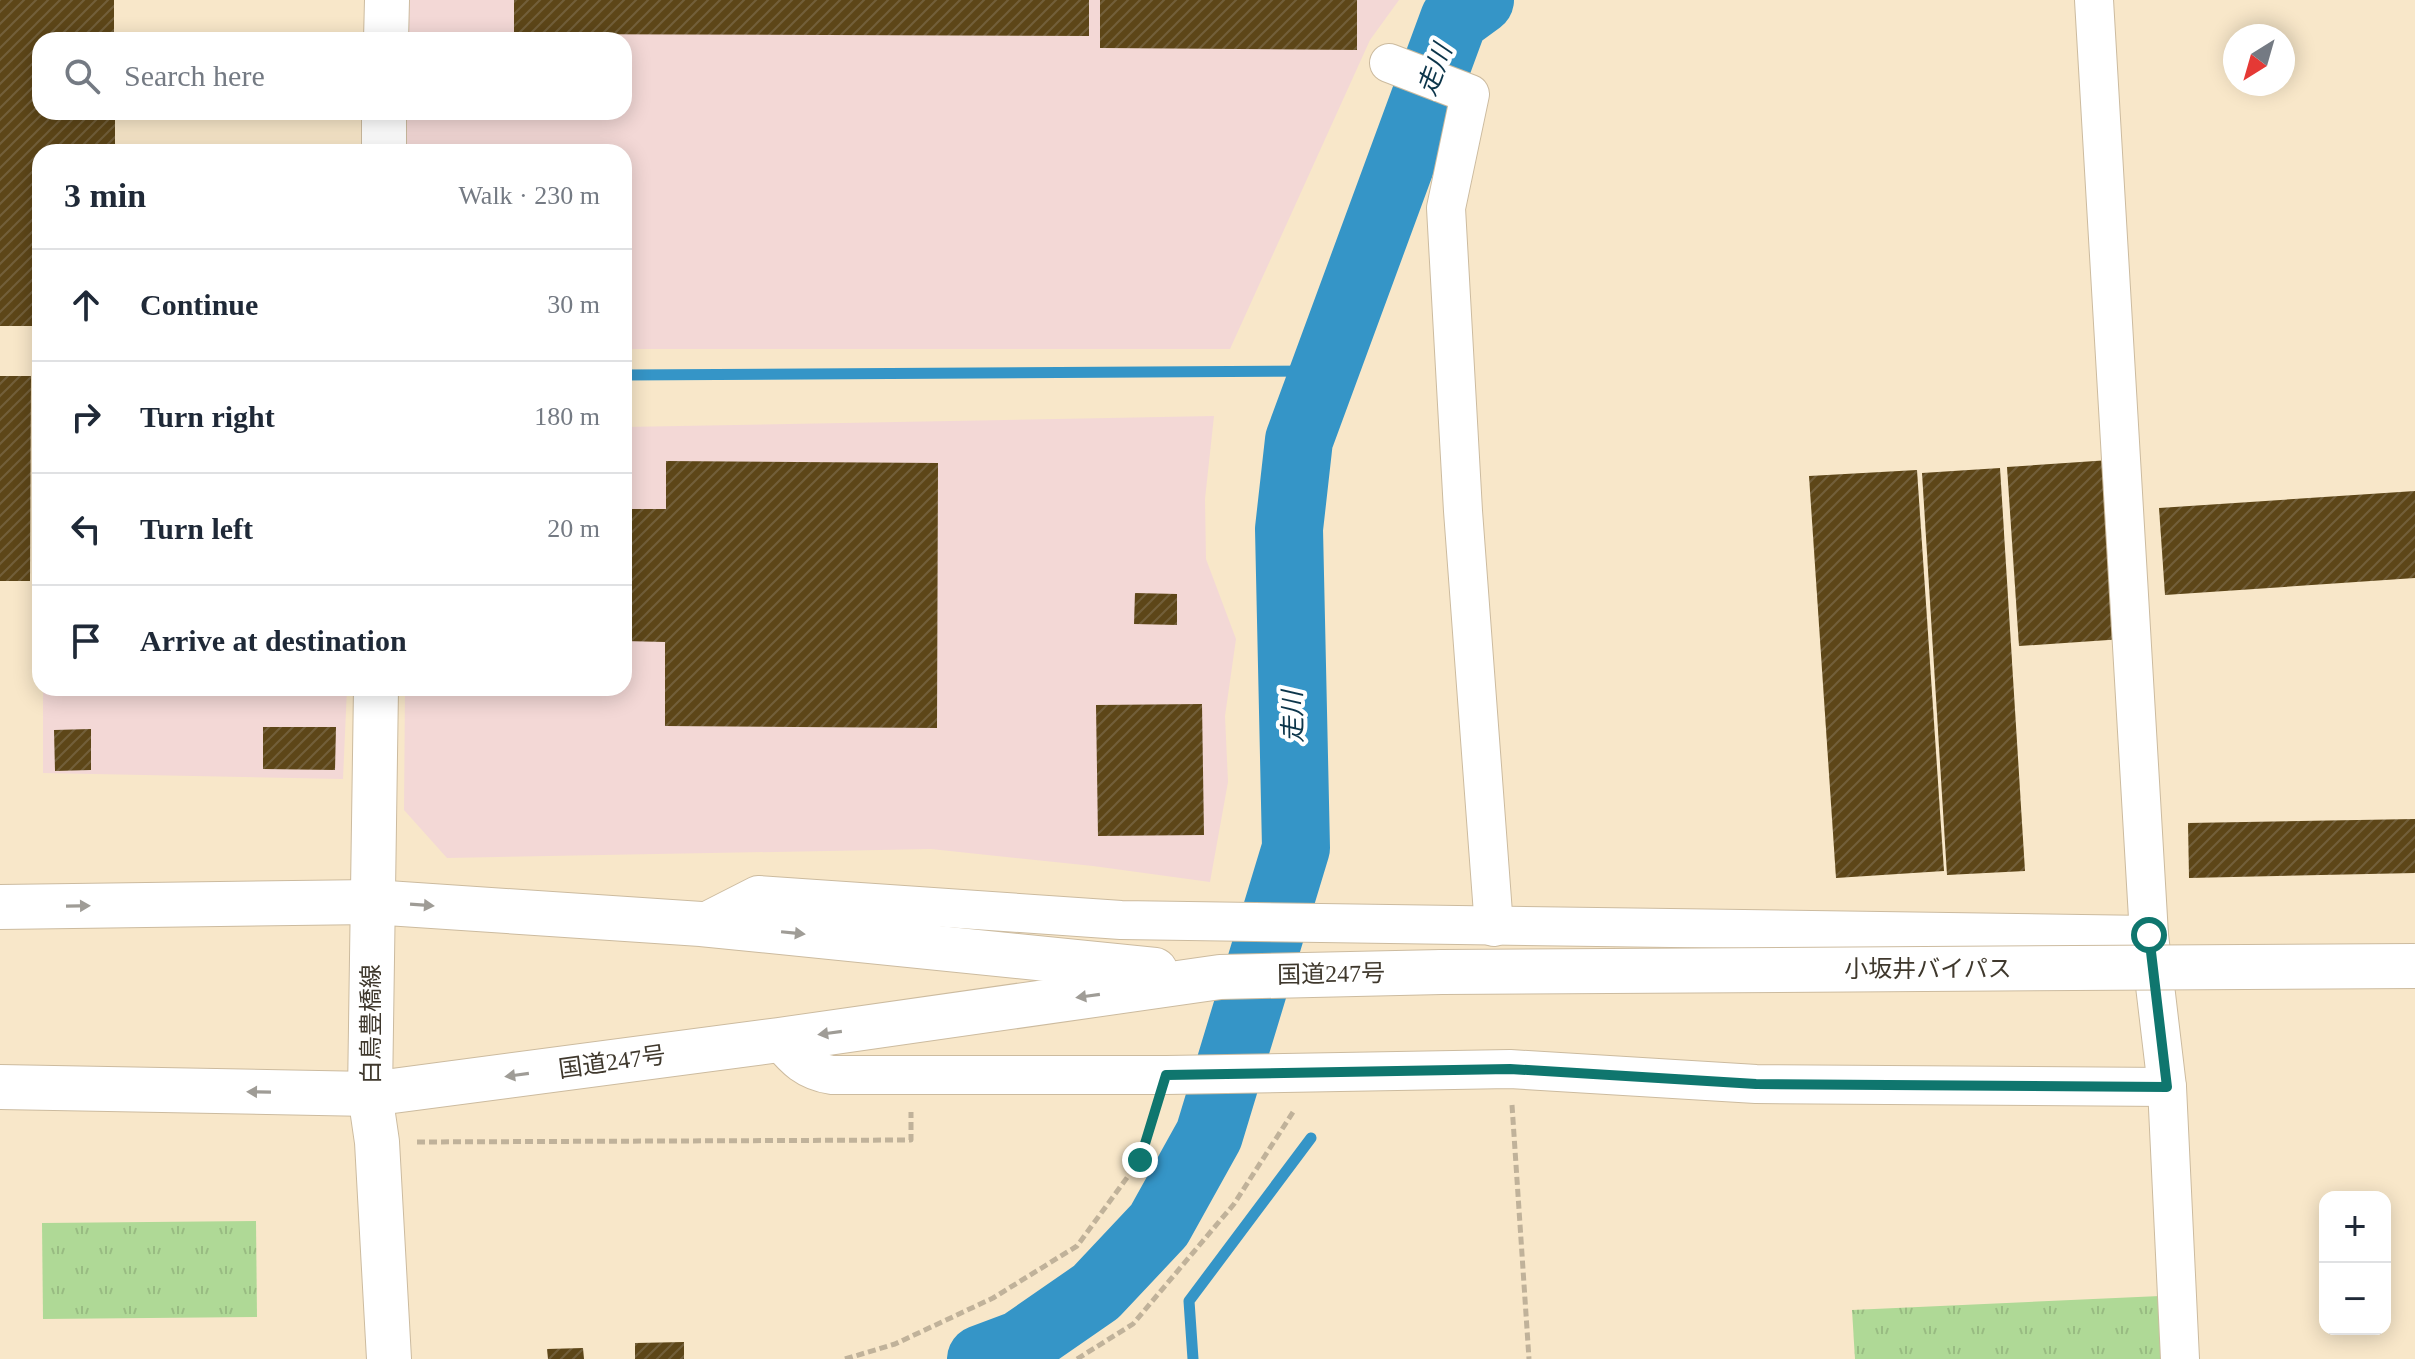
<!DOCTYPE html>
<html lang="en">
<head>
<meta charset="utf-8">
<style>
	body { margin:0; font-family:"Times New Roman","Noto Sans JP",serif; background:#f6f6f7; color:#1f2937 }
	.controls { position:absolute; right:24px; bottom:24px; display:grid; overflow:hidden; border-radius:16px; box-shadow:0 4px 20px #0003 }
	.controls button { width:72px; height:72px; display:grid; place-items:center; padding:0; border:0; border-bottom:2px solid #e0e1e3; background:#fff; color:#1f2937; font:40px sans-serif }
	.compass { position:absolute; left:2223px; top:24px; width:72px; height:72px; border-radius:50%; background:#fff; box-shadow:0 4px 20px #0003; rotate:217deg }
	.stop { position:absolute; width:24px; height:24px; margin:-18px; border:6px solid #0f766e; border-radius:50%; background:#fff }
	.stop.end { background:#0f766e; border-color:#fff; box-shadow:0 2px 8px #0008 }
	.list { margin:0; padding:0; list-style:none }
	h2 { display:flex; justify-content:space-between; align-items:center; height:104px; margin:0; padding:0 32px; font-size:34px }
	h2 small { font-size:26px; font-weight:400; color:#747a83 }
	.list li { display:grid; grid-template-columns:52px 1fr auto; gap:24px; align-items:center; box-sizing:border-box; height:112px; padding:0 32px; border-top:2px solid #e0e1e3 }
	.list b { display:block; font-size:30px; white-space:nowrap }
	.list em { font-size:26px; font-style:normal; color:#747a83 }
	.icon { flex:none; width:44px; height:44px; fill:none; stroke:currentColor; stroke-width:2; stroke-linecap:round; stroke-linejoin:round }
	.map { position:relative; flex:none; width:2415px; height:1359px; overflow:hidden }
	.search { position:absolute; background:#fff; box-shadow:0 4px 20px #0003; left:32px; top:32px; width:600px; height:88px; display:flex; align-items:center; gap:20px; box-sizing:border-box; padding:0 28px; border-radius:24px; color:#747a83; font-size:30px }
	.panel { position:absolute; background:#fff; box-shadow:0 4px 20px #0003; left:32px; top:144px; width:600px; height:552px; border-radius:24px }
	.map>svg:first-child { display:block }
	.industrial { fill:#f3d8d6 }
	.grass { fill:url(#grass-tufts) }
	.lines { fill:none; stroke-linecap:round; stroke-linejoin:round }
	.stream { stroke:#3595c7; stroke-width:11 }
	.river { stroke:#3595c7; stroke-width:68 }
	.building { fill:url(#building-hatch) }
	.street-casing { stroke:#ccbb9f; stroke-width:40 }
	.secondary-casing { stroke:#ccbb9f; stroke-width:46 }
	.highway-casing { stroke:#ccbb9f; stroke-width:46 }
	.path { stroke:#c0b29a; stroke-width:5; stroke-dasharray:8 4; stroke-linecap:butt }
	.street { stroke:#fff; stroke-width:38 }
	.secondary { stroke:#fff; stroke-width:44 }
	.highway { stroke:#fff; stroke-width:44 }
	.highway-bridge-casing { stroke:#ccbb9f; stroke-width:46; stroke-linecap:butt }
	.highway-bridge { stroke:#fff; stroke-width:44 }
	.oneway { fill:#9f9c96 }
	.route { stroke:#0f766e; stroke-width:10 }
	.labels { text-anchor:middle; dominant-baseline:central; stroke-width:8; stroke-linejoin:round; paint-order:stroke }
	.street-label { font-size:24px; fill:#3f382d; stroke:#fff }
	.water-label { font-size:26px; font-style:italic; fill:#0c354a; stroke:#fff }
</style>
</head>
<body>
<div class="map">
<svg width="2415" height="1359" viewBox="0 0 2415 1359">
	<defs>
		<pattern id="grass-tufts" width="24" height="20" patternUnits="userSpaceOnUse" patternTransform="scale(2)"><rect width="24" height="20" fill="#afd996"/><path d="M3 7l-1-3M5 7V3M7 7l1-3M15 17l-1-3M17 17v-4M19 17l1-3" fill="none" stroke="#98bb82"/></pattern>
		<pattern id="building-hatch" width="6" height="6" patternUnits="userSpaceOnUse" patternTransform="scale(2)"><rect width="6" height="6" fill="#5d4618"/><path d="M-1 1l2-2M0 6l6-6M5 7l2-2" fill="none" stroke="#725f3a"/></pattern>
	</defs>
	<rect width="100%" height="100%" fill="#f8e7c9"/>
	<g class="industrial">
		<polygon points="408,0 1399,0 1370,40 1230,349 624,349 624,152 407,152 407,112 624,112 624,40 408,40"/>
		<polygon points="1214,416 1205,499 1206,559 1236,639 1225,716 1228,782 1210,882 1093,866 931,849 447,858 404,810 405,688 624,688 624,427"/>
		<polygon points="43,688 347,688 343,779 43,773"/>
	</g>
	<g class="grass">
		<polygon points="256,1221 257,1317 43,1319 42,1223"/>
		<polygon points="2160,1296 2163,1359 1855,1359 1852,1310"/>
	</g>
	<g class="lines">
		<g class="stream">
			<polyline points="624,375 1324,371"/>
			<polyline points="1193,1359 1189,1301 1311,1138"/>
		</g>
		<polyline class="river" points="981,1359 1021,1344 1096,1292 1159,1225 1209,1135 1296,848 1289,529 1299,440 1454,19 1480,0"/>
	</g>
	<g class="building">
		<polygon points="0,0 114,0 114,40 40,40 40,112 115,112 115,152 40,152 40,326 0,326"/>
		<polygon points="514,0 1089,0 1089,36 514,34"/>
		<polygon points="1100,0 1357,0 1357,50 1100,48"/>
		<polygon points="0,376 31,376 30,581 0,581"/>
		<polygon points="2110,460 2123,639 2019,646 2007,467"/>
		<polygon points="666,461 938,463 937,728 665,726 665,642 624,641 624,509 666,509"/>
		<polygon points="2000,468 2025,871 1947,875 1922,473"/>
		<polygon points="1917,470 1944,871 1836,878 1809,476"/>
		<polygon points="2415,491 2415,578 2165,595 2159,508"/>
		<polygon points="1135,593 1177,594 1177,625 1134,624"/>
		<polygon points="1202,704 1204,835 1098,836 1096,705"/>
		<polygon points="263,727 336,727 335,770 263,769"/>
		<polygon points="91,729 91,770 55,771 54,730"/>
		<polygon points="2415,819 2415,873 2189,878 2188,823"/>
		<polygon points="684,1342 684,1359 635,1359 635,1343"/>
		<polygon points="583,1348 584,1359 548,1359 547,1349"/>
	</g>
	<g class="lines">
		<defs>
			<g id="street">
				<polyline points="2094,0 2149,935 2167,1087 2180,1359"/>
				<polyline points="1389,63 1470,94 1446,208 1463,511 1494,927"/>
				<polyline points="701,924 758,895 1121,920 2149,935"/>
				<path d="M 779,1040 C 795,1059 806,1071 832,1075 L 1166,1075 L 1510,1069 L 1756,1084 L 2167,1087"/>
			</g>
			<g id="secondary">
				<polyline points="386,40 387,0"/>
				<polyline points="384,152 384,112"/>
				<polyline points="376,688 370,1094 377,1142 389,1359"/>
			</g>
			<g id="highway">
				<polyline points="0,907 372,902 701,924 1155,970"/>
				<polyline points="0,1087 370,1094 779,1040 1220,977 1442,972"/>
			</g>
		</defs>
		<use href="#street" class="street-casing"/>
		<use href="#secondary" class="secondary-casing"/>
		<use href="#highway" class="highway-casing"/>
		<g class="path">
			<polyline points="1512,1105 1529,1359"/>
			<polyline points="417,1142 911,1140 911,1112"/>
			<polyline points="845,1359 895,1344 993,1298 1077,1246 1140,1160 1154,1113"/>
			<polyline points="1077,1359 1133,1324 1234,1204 1295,1109"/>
		</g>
		<use href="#street" class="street"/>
		<use href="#secondary" class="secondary"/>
		<use href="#highway" class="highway"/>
		<defs>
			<polyline id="highway-bridge" points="1442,972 2415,966"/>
		</defs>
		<use href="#highway-bridge" class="highway-bridge-casing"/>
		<use href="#highway-bridge" class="highway-bridge"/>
	</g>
	<defs><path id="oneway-solid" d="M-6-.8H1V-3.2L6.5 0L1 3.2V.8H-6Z" transform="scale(2)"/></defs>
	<g class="oneway">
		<use href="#oneway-solid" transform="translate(422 905) rotate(4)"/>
		<use href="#oneway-solid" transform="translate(78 906) rotate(-1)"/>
		<use href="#oneway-solid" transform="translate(793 933) rotate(6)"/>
		<use href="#oneway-solid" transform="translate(1088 996) rotate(172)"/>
		<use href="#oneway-solid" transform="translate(830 1033) rotate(172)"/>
		<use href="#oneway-solid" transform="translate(517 1075) rotate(172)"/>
		<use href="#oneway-solid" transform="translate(259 1092) rotate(-179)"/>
	</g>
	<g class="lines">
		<polyline class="route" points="1140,1160 1166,1075 1510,1069 1756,1084 2167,1087 2149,935"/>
	</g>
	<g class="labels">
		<g class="street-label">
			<text x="1928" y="969">小坂井バイパス</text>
			<text transform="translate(1331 974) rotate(-1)">国道247号</text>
			<text transform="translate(371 1024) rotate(-90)">白鳥豊橋線</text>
			<text transform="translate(612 1062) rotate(-8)">国道247号</text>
		</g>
		<g class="water-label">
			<text transform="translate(1435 70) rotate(-70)">走川</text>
			<text transform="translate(1293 717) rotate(-91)">走川</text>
		</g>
	</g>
</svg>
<div class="controls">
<button>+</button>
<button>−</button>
</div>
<svg class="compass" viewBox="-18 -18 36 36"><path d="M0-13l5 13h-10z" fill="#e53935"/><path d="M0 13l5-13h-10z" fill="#747a83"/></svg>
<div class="stop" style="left:2149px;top:935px"></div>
<div class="stop end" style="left:1140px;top:1160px"></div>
<div class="search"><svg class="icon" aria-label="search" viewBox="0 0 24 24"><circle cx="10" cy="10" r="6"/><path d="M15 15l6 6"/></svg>Search here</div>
<section class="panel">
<h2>3 min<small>Walk · 230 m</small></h2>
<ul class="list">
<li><svg class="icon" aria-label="ahead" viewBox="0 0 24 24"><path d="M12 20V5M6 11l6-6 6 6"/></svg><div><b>Continue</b></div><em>30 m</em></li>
<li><svg class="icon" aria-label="right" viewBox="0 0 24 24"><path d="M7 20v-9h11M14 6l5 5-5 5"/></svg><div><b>Turn right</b></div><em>180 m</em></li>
<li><svg class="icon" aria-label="left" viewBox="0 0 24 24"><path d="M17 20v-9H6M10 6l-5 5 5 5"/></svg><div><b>Turn left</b></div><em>20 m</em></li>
<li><svg class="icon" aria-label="arrive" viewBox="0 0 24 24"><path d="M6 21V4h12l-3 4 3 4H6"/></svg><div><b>Arrive at destination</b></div></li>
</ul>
</section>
</div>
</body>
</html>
